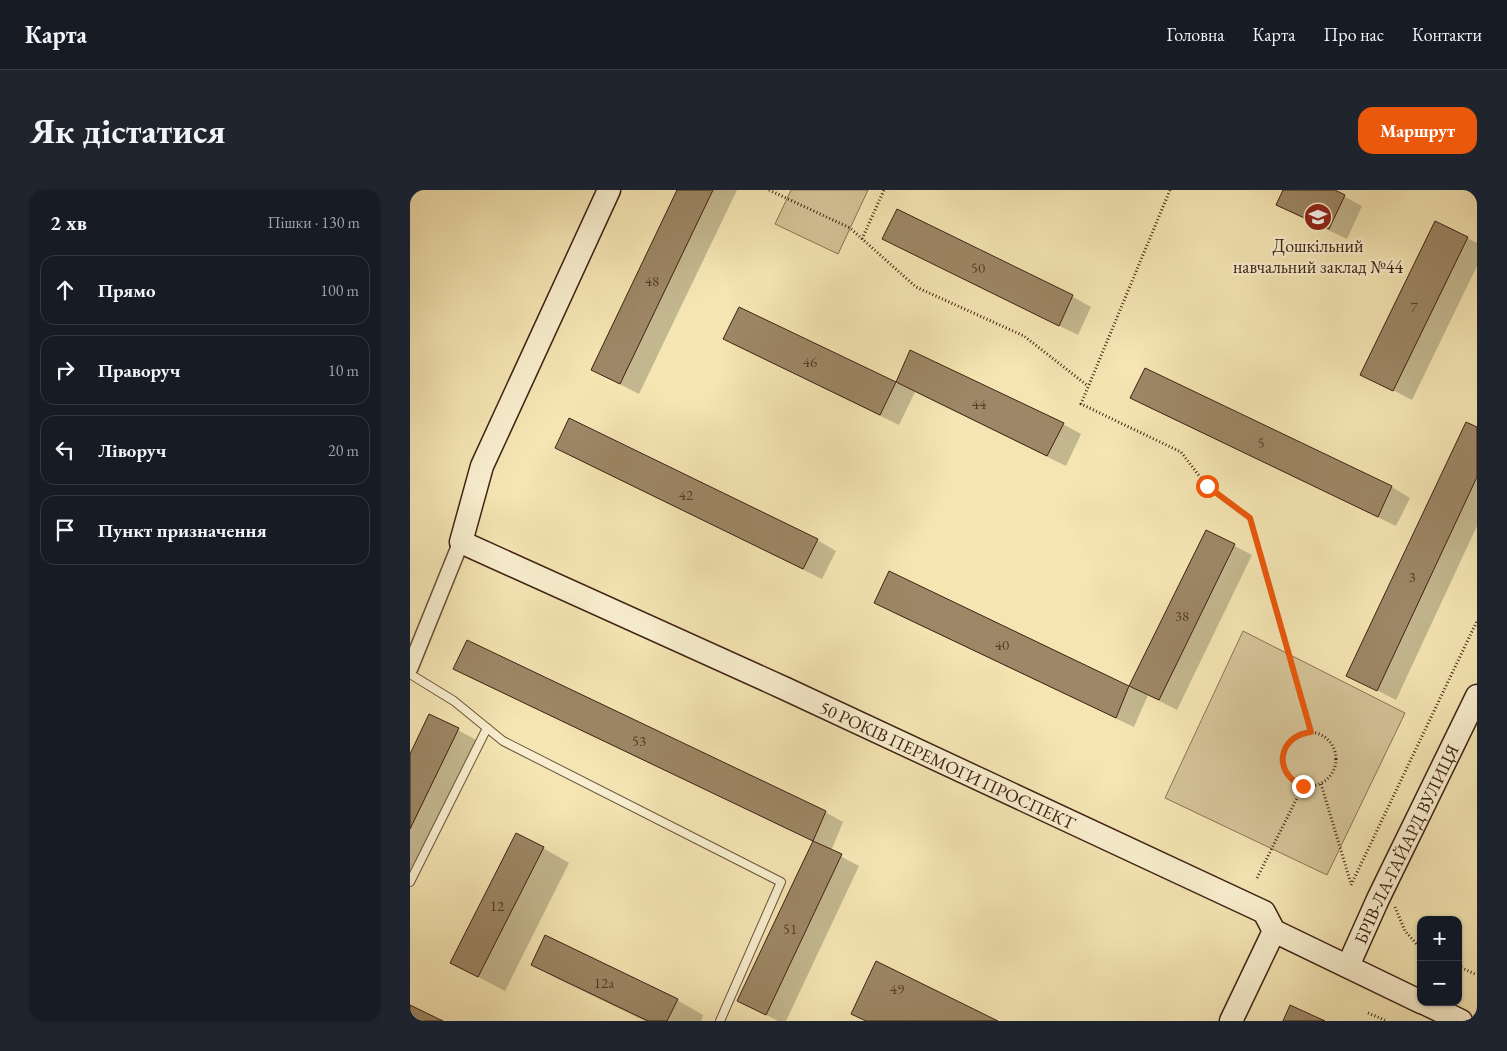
<!DOCTYPE html>
<html lang="uk">
<head>
<meta charset="utf-8">
<style>
	body { margin:0; font-family:"EB Garamond",serif; background:#20242c; color:#f1f3f6 }
	.controls { position:absolute; right:15px; bottom:15px; display:grid; overflow:hidden; border-radius:10px; box-shadow:0 1px 4px #0004 }
	.controls button { width:45px; height:45px; display:grid; place-items:center; padding:0; border:0; border-bottom:1px solid #363941; background:#171b24; color:#f1f3f6; font:25px sans-serif }
	.stop { position:absolute; width:15px; height:15px; margin:-11px; border:4px solid #ea580c; border-radius:50%; background:#fff }
	.stop.end { background:#ea580c; border-color:#fff; box-shadow:0 1px 5px #0008 }
	.list { margin:0; padding:0; list-style:none }
	h2 { display:flex; justify-content:space-between; align-items:center; height:65px; margin:0; padding:0 20px; font-size:21px }
	h2 small { font-size:16px; font-weight:400; color:#9ea1a6 }
	.list li { display:grid; grid-template-columns:32px 1fr auto; gap:15px; align-items:center; box-sizing:border-box; height:70px; margin:0 10px 10px; padding:0 10px; border:1px solid #363941; border-radius:15px }
	.list b { display:block; font-size:19px; white-space:nowrap }
	.list em { font-size:16px; font-style:normal; color:#9ea1a6 }
	.icon { flex:none; width:28px; height:28px; fill:none; stroke:currentColor; stroke-width:2; stroke-linecap:round; stroke-linejoin:round }
	.map { position:relative; flex:none; width:1067px; height:831px; overflow:hidden; border-radius:15px }
	header { display:flex; align-items:center; gap:30px; box-sizing:border-box; height:70px; padding:0 25px; background:#171b24; border-bottom:1px solid #363941 }
	header strong { font-size:24px }
	nav { display:flex; gap:28px; margin-inline-start:auto; font-size:18px }
	.intro { display:flex; align-items:center; justify-content:space-between; box-sizing:border-box; height:120px; padding:0 30px }
	h1 { margin:0; font-size:35px }
	.button { padding:12px 22px; border-radius:15px; background:#ea580c; color:#fff; font-size:18px; font-weight:700 }
	main { display:flex; gap:30px; padding:0 30px }
	aside { flex:1; background:#171b24; border-radius:15px; box-shadow:0 1px 4px #0004 }
	.map>svg:first-child { display:block }
	.green { fill:#d5c498; stroke:#8a7356 }
	.shadow { fill:#0003 }
	.building { fill:#9d8766; stroke:#3f2213 }
	.lines { fill:none; stroke-linecap:round; stroke-linejoin:round }
	.lane-casing { stroke:#6c533b; stroke-width:10 }
	.street-casing { stroke:#6c533b; stroke-width:18 }
	.secondary-casing { stroke:#3f2213; stroke-width:25 }
	.path { stroke:#3f2213; stroke-width:3; stroke-dasharray:1 2.5; stroke-linecap:butt }
	.lane { stroke:#f8eece; stroke-width:8 }
	.street { stroke:#f8eece; stroke-width:15 }
	.secondary { stroke:#f8eece; stroke-width:22 }
	.route { stroke:#ea580c; stroke-width:6 }
	.labels { text-anchor:middle; dominant-baseline:central; stroke-width:4.5; stroke-linejoin:round; paint-order:stroke }
	.number-label { font-size:15px; fill:#563b28 }
	.poi-label { font-size:18px; fill:#3f2213; stroke:#f8eece }
	.street-label { font-size:18px; fill:#3f2213; stroke:#f8eece }
</style>
</head>
<body>
<header>
<strong>Карта</strong>
<nav><a>Головна</a><a>Карта</a><a>Про нас</a><a>Контакти</a></nav>
</header>
<div class="intro"><h1>Як дістатися</h1><a class="button">Маршрут</a></div>
<main>
<aside>
<h2>2 хв<small>Пішки · 130 m</small></h2>
<ul class="list">
<li><svg class="icon" aria-label="ahead" viewBox="0 0 24 24"><path d="M12 20V5M6 11l6-6 6 6"/></svg><div><b>Прямо</b></div><em>100 m</em></li>
<li><svg class="icon" aria-label="right" viewBox="0 0 24 24"><path d="M7 20v-9h11M14 6l5 5-5 5"/></svg><div><b>Праворуч</b></div><em>10 m</em></li>
<li><svg class="icon" aria-label="left" viewBox="0 0 24 24"><path d="M17 20v-9H6M10 6l-5 5 5 5"/></svg><div><b>Ліворуч</b></div><em>20 m</em></li>
<li><svg class="icon" aria-label="arrive" viewBox="0 0 24 24"><path d="M6 21V4h12l-3 4 3 4H6"/></svg><div><b>Пункт призначення</b></div></li>
</ul>
</aside>
<div class="map">
<svg width="1067" height="831" viewBox="0 0 1067 831">
	<rect width="100%" height="100%" fill="#f4e5b3"/>
	<filter id="stains"><feTurbulence type="fractalNoise" baseFrequency=".004" numOctaves="4"/><feColorMatrix values="0 0 0 0 .2 0 0 0 0 .09 0 0 0 0 .02 0 0 0 .5 -.17"/></filter>
	<radialGradient id="worn" r=".72"><stop offset=".6" stop-color="#630" stop-opacity="0"/><stop offset="1" stop-color="#630" stop-opacity=".3"/></radialGradient>
	<g class="green">
		<polygon points="381,0 458,0 428,64 365,34"/>
		<polygon points="833,441 995,523 917,685 755,608"/>
	</g>
	<g class="shadow">
		<polygon points="269,0 327,0 229,204 182,180"/>
		<polygon points="874,0 922,0 952,16 937,49 886,25 867,14"/>
		<polygon points="487,21 663,107 681,117 668,145 492,59 474,49"/>
		<polygon points="1057,48 1067,53 1067,76 1002,210 952,184"/>
		<polygon points="330,118 487,194 501,161 653,234 671,244 656,276 505,202 489,235 333,159 315,149"/>
		<polygon points="735,180 982,297 1000,308 986,336 740,218 722,208"/>
		<polygon points="1067,239 1067,336 986,510 938,485"/>
		<polygon points="146,258 407,350 426,361 412,389 165,268"/>
		<polygon points="796,341 842,365 767,520 738,505 724,537 484,423 465,412 480,382 720,498"/>
		<polygon points="45,479 415,622 433,632 421,661 449,676 376,831 368,831 329,811 404,652 63,489"/>
		<polygon points="48,540 66,550 0,688 0,567"/>
		<polygon points="133,658 159,673 95,801 42,773"/>
		<polygon points="122,774 267,810 293,825 291,831 235,831 148,789"/>
	</g>
	<g class="building">
		<polygon points="267,0 303,0 210,194 181,180"/>
		<polygon points="873,0 925,0 935,5 919,39 866,15"/>
		<polygon points="487,19 663,105 649,136 472,49"/>
		<polygon points="1025,31 1058,47 983,201 950,185"/>
		<polygon points="329,117 486,192 470,225 313,149"/>
		<polygon points="500,160 654,233 637,266 486,192"/>
		<polygon points="735,178 982,296 968,327 720,208"/>
		<polygon points="159,228 408,349 393,379 145,258"/>
		<polygon points="1056,232 1067,237 1067,287 967,501 936,486"/>
		<polygon points="796,340 825,354 749,510 719,496"/>
		<polygon points="479,381 719,496 706,528 464,413"/>
		<polygon points="57,450 416,621 403,651 43,479"/>
		<polygon points="19,524 49,538 0,639 0,564"/>
		<polygon points="106,643 134,657 68,787 40,773"/>
		<polygon points="403,651 432,664 356,825 327,811"/>
		<polygon points="135,745 268,809 257,831 238,831 121,775"/>
		<polygon points="466,771 588,831 456,831 441,824"/>
		<polygon points="0,815 33,831 0,831"/>
		<polygon points="880,815 915,831 873,831"/>
	</g>
	<g class="lines">
		<defs>
			<g id="lane">
				<polyline points="0,484 44,511 93,551 371,692 310,831"/>
				<polyline points="0,692 77,538"/>
			</g>
			<polyline id="street" points="0,478 51,352"/>
			<g id="secondary">
				<path id="s1" d="M 199,0 L 72,276 L 51,352 L 376,499 L 854,722 L 864,741 L 1011,812"/>
				<path id="s2" d="M 938,776 L 968,709 L 1067,506"/>
				<polyline points="1012,812 1051,831"/>
				<polyline points="821,831 864,741"/>
			</g>
		</defs>
		<use href="#lane" class="lane-casing"/>
		<use href="#street" class="street-casing"/>
		<use href="#secondary" class="secondary-casing"/>
		<g class="path">
			<polyline points="359,0 440,38 506,97 614,146 678,196"/>
			<polyline points="760,0 671,214 771,262 797,296 840,328 901,542"/>
			<polyline points="452,49 474,0"/>
			<circle cx="899" cy="569" r="27"/>
			<polyline points="911,594 941,694"/>
			<polyline points="847,688 893,596"/>
			<polyline points="941,695 1067,431"/>
			<polyline points="985,717 995,741 1011,759"/>
			<polyline points="1048,776 1067,785"/>
			<polyline points="958,823 977,831"/>
		</g>
		<use href="#lane" class="lane"/>
		<use href="#street" class="street"/>
		<use href="#secondary" class="secondary"/>
	</g>
	<g class="lines">
		<path class="route" d="M 797,296 L 840,328 L 901,542 C 868,546 862,583 893,596"/>
	</g>
	<defs>
		<symbol id="school-disc" viewBox="-11 -11 22 22"><circle r="9.5" fill="#8f2418" stroke="#f8eece"/><path d="M0-5L7-2L0 1L-7-2ZM-4 1L0 2.5L4 1V4Q0 6-4 4Z" fill="#fff"/></symbol>
	</defs>
	<g fill-rule="evenodd">
		<use href="#school-disc" x="892" y="11" width="32" height="32"/>
	</g>
	<g class="labels">
		<g class="number-label">
			<text x="568" y="77">50</text>
			<text x="242" y="90">48</text>
			<text x="1004" y="116">7</text>
			<text x="400" y="171">46</text>
			<text x="569" y="213">44</text>
			<text x="851" y="252">5</text>
			<text x="276" y="304">42</text>
			<text x="1002" y="386">3</text>
			<text x="772" y="425">38</text>
			<text x="592" y="454">40</text>
			<text x="229" y="550">53</text>
			<text x="87" y="715">12</text>
			<text x="380" y="738">51</text>
			<text x="194" y="792">12а</text>
			<text x="487" y="798">49</text>
		</g>
		<g class="poi-label">
			<text x="908" y="55">Дошкільний<tspan x="908" dy="21">навчальний заклад №44</tspan></text>
		</g>
		<g class="street-label">
			<text stroke="none"><textPath href="#s1" startOffset="918">50 РОКІВ ПЕРЕМОГИ ПРОСПЕКТ</textPath></text>
			<text stroke="none"><textPath href="#s2" startOffset="135">БРІВ-ЛА-ГАЙАРД ВУЛИЦЯ</textPath></text>
		</g>
	</g>
	<rect width="100%" height="100%" filter="url(#stains)"/>
	<rect width="100%" height="100%" fill="url(#worn)"/>
</svg>
<div class="controls">
<button>+</button>
<button>−</button>
</div>
<div class="stop" style="left:797px;top:296px"></div>
<div class="stop end" style="left:893px;top:596px"></div>
</div>
</main>
</body>
</html>
